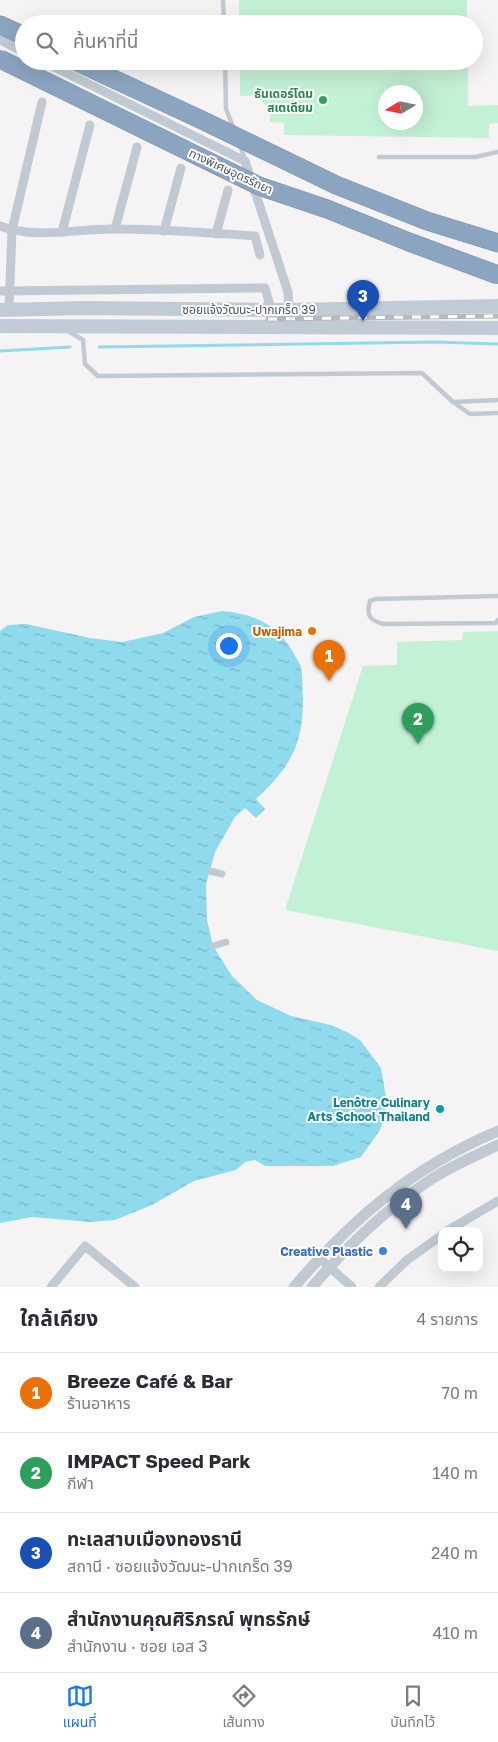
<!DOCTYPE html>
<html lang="th">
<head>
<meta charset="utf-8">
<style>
	body { margin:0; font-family:"Golos Text","Noto Sans Thai",sans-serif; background:#f7f7f7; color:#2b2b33 }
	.controls { position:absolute; right:15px; bottom:15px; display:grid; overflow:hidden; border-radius:10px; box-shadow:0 5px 20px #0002 }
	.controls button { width:45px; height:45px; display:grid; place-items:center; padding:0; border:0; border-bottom:1px solid #e1e1e2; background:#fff; color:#2b2b33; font:25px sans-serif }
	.compass { position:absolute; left:378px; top:85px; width:45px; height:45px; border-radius:50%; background:#fff; box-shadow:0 5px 20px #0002; rotate:260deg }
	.you { position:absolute; left:228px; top:645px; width:18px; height:18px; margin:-12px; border:4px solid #fff; border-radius:50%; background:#1a73e8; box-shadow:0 0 0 8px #1a73e833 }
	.badge { display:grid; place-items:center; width:32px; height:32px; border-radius:50%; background:#1a73e8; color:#fff; font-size:16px; font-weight:700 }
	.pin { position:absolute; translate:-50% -41px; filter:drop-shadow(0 1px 2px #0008) }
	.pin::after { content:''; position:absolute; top:26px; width:18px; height:15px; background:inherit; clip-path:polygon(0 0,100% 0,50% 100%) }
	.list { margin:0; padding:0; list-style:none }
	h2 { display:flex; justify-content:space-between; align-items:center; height:65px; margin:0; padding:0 20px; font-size:21px }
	h2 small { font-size:16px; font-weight:400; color:#7c7c81 }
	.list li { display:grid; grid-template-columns:32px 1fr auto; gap:15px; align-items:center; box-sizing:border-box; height:80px; padding:0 20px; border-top:1px solid #e1e1e2 }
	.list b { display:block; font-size:19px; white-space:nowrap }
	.list p { margin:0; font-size:16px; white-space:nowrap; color:#7c7c81 }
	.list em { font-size:16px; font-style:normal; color:#7c7c81 }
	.icon { flex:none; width:28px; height:28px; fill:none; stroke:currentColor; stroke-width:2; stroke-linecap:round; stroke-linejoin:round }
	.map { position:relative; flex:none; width:498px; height:1287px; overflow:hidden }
	.search { position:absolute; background:#fff; box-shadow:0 5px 20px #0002; left:15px; right:15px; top:15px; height:55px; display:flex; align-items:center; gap:12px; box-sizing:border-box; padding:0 18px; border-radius:28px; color:#7c7c81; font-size:19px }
	.sheet { height:385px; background:#fff }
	nav { display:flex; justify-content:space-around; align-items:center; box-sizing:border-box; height:70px; border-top:1px solid #e1e1e2; background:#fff; font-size:14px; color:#7c7c81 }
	nav a { display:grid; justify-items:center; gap:2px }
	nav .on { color:#1a73e8 }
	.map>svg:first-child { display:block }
	.pitch { fill:#c3f1d5; fill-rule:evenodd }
	.water { fill:url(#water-ripples) }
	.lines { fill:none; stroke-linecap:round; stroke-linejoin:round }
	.stream { stroke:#90daee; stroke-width:3 }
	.motorway-casing { stroke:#7690ad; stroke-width:19 }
	.service { stroke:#c1cad2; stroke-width:4.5 }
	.pedestrian { stroke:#c1cad2; stroke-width:7 }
	.minor { stroke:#c1cad2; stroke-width:9 }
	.tertiary { stroke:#c1cad2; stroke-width:11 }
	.secondary { stroke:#c1cbd6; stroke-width:14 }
	.motorway { stroke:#8ba5c1; stroke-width:18 }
	.rail-casing { stroke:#b5b8bd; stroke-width:5 }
	.rail { stroke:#fff; stroke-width:3; stroke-dasharray:9; stroke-linecap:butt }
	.motorway-bridge-casing { stroke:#7690ad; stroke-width:19; stroke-linecap:butt }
	.motorway-bridge { stroke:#8ba5c1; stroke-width:18 }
	.leisure-dot { fill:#2e9e5b; stroke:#fff; stroke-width:2 }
	.food-dot { fill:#e8710a; stroke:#fff; stroke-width:2 }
	.culture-dot { fill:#0f9aa8; stroke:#fff; stroke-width:2 }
	.shop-dot { fill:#3f7fe0; stroke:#fff; stroke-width:2 }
	.labels { text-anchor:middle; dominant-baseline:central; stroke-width:4; stroke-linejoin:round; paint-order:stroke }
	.leisure-label { font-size:12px; font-weight:bold; fill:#27864d; stroke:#fff; text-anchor:end }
	.street-label { font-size:12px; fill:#4a5661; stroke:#fff }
	.food-label { font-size:12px; font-weight:bold; fill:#c56008; stroke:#fff; text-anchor:end }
	.culture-label { font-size:12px; font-weight:bold; fill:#0d838f; stroke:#fff; text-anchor:end }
	.shop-label { font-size:12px; font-weight:bold; fill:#366cbe; stroke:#fff; text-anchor:end }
</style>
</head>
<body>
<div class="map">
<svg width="498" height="1287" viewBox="0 0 498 1287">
	<defs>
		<pattern id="water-ripples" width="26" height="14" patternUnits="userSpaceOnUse" patternTransform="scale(1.25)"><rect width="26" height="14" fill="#90daee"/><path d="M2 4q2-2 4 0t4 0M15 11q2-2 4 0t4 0" fill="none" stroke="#78b4c4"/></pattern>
	</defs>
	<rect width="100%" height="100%" fill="#f5f3f3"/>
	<g class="pitch">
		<rect x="239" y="0" width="228" height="24"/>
		<path d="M 240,61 L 468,61 L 468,106 L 498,105 L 498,123 L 489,124 L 489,138 L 284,135 L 284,123 L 270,122 L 270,109 L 256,95 L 240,96 ZM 386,92 L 416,92 L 416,122 L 386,122 Z"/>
		<polygon points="498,631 498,951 285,910 363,666 397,665 397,642 462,640 463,632"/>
	</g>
	<path class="water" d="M 222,611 C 254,614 278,624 294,654 C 296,658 300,663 301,668 C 303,677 302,689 303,699 C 303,717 301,738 292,755 C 283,773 270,786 256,799 L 265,809 L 256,818 L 245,808 L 235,817 L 215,852 L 206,884 L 207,920 L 213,946 L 232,976 L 257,1000 L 291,1016 L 331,1025 L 347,1032 L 360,1040 L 381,1068 L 386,1097 L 385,1114 L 380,1130 L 361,1157 L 333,1166 L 265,1166 L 255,1160 L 245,1162 L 236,1170 L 194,1181 L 152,1205 L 115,1220 L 90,1222 L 32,1217 L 0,1223 L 0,631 L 8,625 L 26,624 L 90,638 L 122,642 L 163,633 L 194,617 Z"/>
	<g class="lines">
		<g class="stream">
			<polyline points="99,347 434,342 498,344"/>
			<polyline points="0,351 70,347"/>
		</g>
		<defs>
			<g id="motorway">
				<polyline points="0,25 24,36"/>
				<polyline points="75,61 206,122"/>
				<polyline points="301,168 336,185 427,221 498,243"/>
			</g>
		</defs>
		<use href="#motorway" class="motorway-casing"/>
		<g class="service">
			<polyline points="223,0 224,24"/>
			<polyline points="225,61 226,109 234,129"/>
			<polyline points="239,143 245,159"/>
			<polyline points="379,157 475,157 498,152"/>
			<polyline points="68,331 83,340 85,364 98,376 422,373 453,402 498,400"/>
			<polyline points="453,402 470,414 498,413"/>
			<path d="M 498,596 L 376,599 L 370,601 C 366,615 369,620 383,624 L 496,623 L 498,620"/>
		</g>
		<g class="pedestrian">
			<polyline points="210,871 222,874"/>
			<polyline points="213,946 226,942"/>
		</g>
		<g class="minor">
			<polyline points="0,40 24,52"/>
			<polyline points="42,61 245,161 288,292 289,310"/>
			<path d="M 0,226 C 38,240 78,228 117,229 C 163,229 209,233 255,236 L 260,255"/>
			<polyline points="115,229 137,147"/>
			<polyline points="164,231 181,168"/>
			<polyline points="62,232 90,125"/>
			<polyline points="216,234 228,190"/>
			<polyline points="0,291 265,288 271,309"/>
			<polyline points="9,309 12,230 42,102"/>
			<polyline points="447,1231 498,1201"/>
			<polyline points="319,1258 352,1287"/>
			<polyline points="51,1287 85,1246 135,1287"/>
			<polyline points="379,1287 407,1260 442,1235"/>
		</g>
		<g class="tertiary">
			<path d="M 294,1287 C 354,1217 413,1167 498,1131"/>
			<path d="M 312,1287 C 347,1246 385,1210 430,1180 C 451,1166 475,1156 498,1145"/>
		</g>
		<g class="secondary">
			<polyline points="0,310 85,308 289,310 498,306"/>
			<polyline points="0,326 498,328"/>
		</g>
		<use href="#motorway" class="motorway"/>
		<defs>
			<polyline id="rail" points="268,319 498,316"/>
		</defs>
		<use href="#rail" class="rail-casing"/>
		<use href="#rail" class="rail"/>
		<defs>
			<g id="motorway-bridge">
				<polyline points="0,59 259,186 327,209 409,242 498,275"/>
				<polyline points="206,122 301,168"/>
			</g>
		</defs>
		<use href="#motorway-bridge" class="motorway-bridge-casing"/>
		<use href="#motorway-bridge" class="motorway-bridge"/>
	</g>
	<circle class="leisure-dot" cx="323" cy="100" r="5"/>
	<circle class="food-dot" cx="312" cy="631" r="5"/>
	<circle class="culture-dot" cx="440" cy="1109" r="5"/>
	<circle class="shop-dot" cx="383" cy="1251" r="5"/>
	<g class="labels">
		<g class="leisure-label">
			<text x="313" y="93">ธันเดอร์โดม<tspan x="313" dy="14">สเตเดียม</tspan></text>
		</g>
		<g class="street-label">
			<text transform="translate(231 171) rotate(25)">ทางพิเศษอุดรรัถยา</text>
			<text x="249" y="309">ซอยแจ้งวัฒนะ-ปากเกร็ด 39</text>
		</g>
		<g class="food-label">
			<text x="302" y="631">Uwajima</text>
		</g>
		<g class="culture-label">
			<text x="430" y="1102">Lenôtre Culinary<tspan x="430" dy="14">Arts School Thailand</tspan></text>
		</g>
		<g class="shop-label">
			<text x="373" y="1251">Creative Plastic</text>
		</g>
	</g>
</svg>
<div class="controls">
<button><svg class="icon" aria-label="locate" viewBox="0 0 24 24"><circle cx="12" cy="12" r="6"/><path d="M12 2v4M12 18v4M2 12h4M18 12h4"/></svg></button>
</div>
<svg class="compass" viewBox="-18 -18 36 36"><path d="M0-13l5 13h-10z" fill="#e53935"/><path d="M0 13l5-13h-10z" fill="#7c7c81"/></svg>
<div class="you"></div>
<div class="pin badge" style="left:329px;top:681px;background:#e8710a">1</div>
<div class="pin badge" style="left:418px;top:744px;background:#2e9e5b">2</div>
<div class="pin badge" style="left:363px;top:321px;background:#1a4fb4">3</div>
<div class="pin badge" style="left:406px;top:1229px;background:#5c6f8a">4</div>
<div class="search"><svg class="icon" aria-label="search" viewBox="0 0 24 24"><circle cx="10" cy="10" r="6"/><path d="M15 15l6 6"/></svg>ค้นหาที่นี่</div>
</div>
<section class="sheet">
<h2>ใกล้เคียง<small>4 รายการ</small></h2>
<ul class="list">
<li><span class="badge" style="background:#e8710a">1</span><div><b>Breeze Café &amp; Bar</b><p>ร้านอาหาร</p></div><em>70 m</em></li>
<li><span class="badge" style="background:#2e9e5b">2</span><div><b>IMPACT Speed Park</b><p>กีฬา</p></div><em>140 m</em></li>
<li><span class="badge" style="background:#1a4fb4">3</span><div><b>ทะเลสาบเมืองทองธานี</b><p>สถานี · ซอยแจ้งวัฒนะ-ปากเกร็ด 39</p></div><em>240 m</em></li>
<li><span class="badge" style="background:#5c6f8a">4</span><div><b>สำนักงานคุณศิริภรณ์ พุทธรักษ์</b><p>สำนักงาน · ซอย เอส 3</p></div><em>410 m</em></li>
</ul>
</section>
<nav>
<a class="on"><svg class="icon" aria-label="map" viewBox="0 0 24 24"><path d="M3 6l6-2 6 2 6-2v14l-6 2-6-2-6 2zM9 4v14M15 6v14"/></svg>แผนที่</a>
<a><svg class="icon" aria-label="directions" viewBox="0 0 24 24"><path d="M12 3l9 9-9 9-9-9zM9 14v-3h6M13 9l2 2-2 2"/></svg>เส้นทาง</a>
<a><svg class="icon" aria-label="saved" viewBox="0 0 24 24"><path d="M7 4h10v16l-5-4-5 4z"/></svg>บันทึกไว้</a>
</nav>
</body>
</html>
